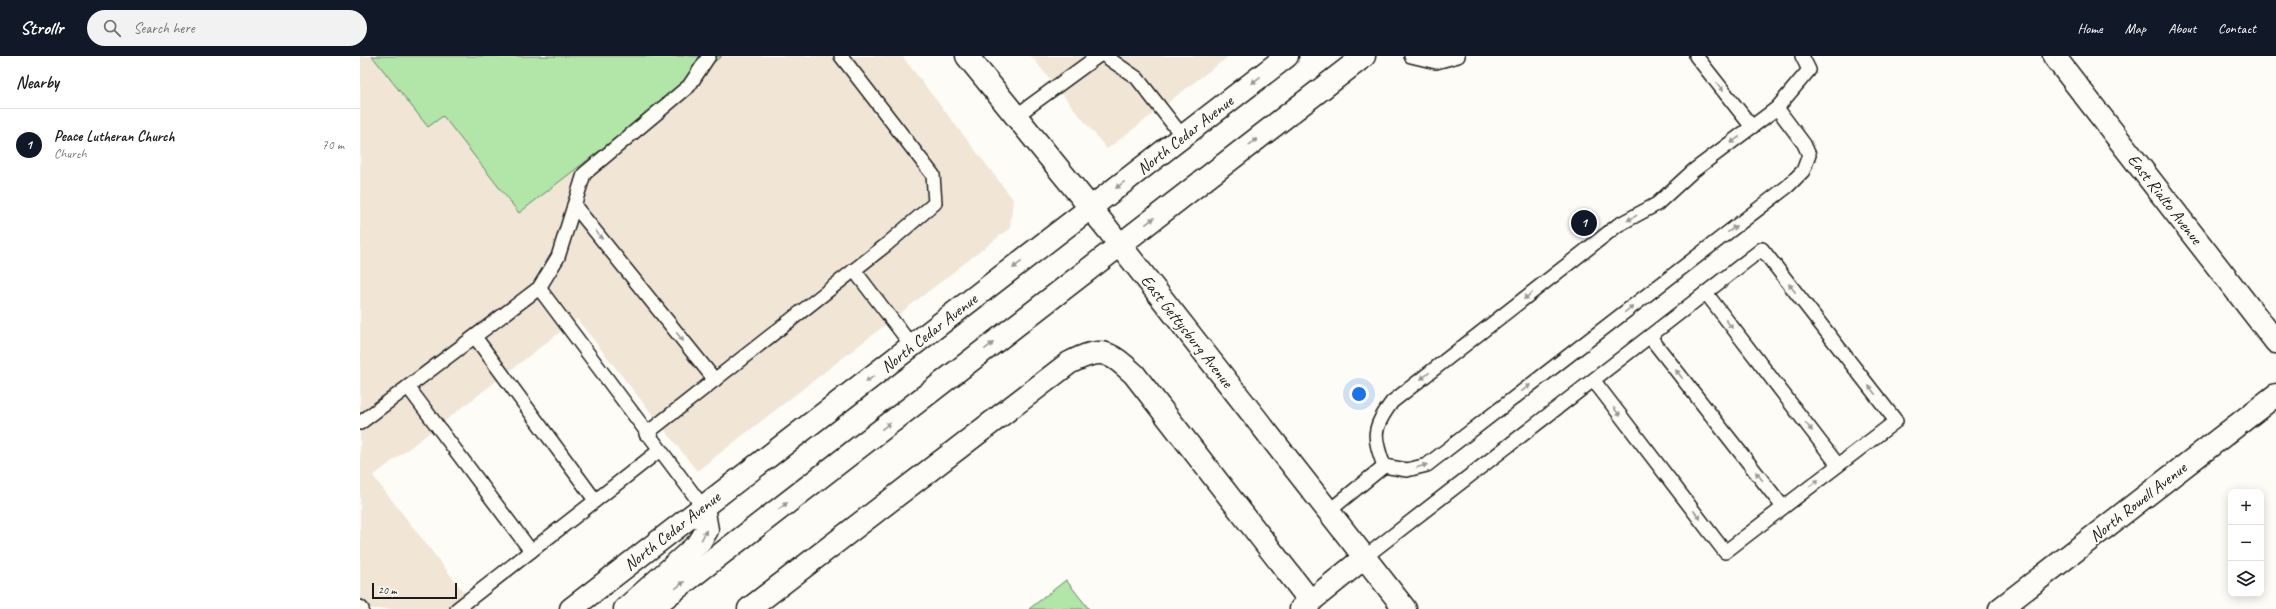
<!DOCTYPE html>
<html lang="en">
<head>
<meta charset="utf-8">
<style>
	body { margin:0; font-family:Caveat,sans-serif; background:#f2f2f2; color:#202124 }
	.controls { position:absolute; right:12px; bottom:12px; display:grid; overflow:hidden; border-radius:8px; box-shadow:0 2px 10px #0003 }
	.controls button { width:36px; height:36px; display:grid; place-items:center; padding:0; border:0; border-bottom:1px solid #e0e0e0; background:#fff; color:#202124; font:20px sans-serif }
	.scale { position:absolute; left:12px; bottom:10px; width:85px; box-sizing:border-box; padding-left:4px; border:2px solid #1c1c1c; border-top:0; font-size:11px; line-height:14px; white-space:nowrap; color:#1c1c1c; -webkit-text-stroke:3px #fdfcf7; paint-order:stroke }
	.you { position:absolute; left:999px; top:338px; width:14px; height:14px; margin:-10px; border:3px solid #fff; border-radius:50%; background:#1a73e8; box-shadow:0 0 0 6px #1a73e833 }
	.badge { display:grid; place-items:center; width:26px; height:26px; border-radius:50%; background:#111827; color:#fff; font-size:13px; font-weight:700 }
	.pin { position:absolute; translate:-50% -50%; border:2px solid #fff; box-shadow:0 1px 4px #0006 }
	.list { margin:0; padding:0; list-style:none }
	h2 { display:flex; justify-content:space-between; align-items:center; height:52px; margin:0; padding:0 16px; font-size:17px }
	h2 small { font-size:13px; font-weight:400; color:#757577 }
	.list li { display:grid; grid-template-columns:26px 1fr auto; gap:12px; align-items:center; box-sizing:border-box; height:72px; padding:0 16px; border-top:1px solid #e0e0e0 }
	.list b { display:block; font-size:15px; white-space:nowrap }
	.list p { margin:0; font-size:13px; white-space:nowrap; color:#757577 }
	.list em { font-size:13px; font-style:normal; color:#757577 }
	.icon { flex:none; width:22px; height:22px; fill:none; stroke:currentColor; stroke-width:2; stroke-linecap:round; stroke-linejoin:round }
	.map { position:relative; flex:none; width:1916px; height:553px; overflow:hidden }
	header { display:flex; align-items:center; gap:24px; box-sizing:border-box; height:56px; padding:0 20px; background:#111827; color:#fff }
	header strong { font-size:19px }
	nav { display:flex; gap:22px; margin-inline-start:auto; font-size:14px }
	.search { width:280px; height:36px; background:#f2f2f2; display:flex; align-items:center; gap:10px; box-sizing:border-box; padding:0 14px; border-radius:22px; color:#757577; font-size:15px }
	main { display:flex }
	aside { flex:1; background:#fff }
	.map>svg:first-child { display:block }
	.built { fill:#f1e5d6 }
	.green { fill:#b1e6a8; stroke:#668162 }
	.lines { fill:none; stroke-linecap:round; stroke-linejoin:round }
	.lane-casing { stroke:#1c1c1c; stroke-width:16 }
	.street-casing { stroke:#1c1c1c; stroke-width:25 }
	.secondary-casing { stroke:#1c1c1c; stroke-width:25 }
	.lane { stroke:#fdfcf7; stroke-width:13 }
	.street { stroke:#fdfcf7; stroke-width:22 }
	.secondary { stroke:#fdfcf7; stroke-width:22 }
	.oneway { fill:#989794 }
	.labels { text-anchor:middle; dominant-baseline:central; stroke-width:3.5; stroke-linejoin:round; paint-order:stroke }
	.street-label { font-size:17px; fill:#1c1c1c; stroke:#fdfcf7 }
</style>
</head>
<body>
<header>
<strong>Strollr</strong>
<div class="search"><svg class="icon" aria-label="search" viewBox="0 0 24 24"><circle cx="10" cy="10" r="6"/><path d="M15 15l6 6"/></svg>Search here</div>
<nav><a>Home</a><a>Map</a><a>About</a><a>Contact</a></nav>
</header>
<main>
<aside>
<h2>Nearby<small></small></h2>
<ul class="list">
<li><span class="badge">1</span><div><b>Peace Lutheran Church</b><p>Church</p></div><em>70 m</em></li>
</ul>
</aside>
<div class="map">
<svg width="1916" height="553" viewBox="0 0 1916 553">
	<rect width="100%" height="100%" fill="#fdfcf7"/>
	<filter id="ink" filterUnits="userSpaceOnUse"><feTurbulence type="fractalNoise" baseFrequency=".025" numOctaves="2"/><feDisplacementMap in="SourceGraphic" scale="8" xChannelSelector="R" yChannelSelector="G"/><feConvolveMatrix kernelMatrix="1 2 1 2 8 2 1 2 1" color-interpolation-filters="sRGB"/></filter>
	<g filter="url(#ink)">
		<g class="built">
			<polygon points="0,0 12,0 68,71 83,60 159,157 362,0 542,0 653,143 650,172 337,415 217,263 13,420 117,553 0,553"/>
			<polygon points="671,0 869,0 747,93"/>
		</g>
		<g class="green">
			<polygon points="12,0 362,0 159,157 83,60 68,71"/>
			<polygon points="706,524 729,553 669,553"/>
		</g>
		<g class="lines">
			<defs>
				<g id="lane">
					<polyline points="745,0 777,22 823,81"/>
					<polyline points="1051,0 1076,6 1098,0"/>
					<polyline points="1336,0 1392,71"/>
					<polyline points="656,60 738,0"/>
					<polyline points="214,149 355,324"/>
					<polyline points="494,214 552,290"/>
					<polyline points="179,232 343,451"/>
					<polyline points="1346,237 1478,409"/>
					<polyline points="115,281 235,444"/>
					<polyline points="1290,281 1423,451"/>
					<polyline points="48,331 171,495"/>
					<polyline points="0,367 179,232 198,201 224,118 329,30 349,0"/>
					<polyline points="286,378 526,189 575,147 573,119 481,0"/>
					<path d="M 1024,410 C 1013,380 1012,373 1032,346 L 1258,169 L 1297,148 L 1333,115 L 1417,52 L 1449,14 L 1442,0"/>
					<polyline points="969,455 1024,410 1047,414 1067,409 1428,130 1443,115 1449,99 1444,88 1417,52"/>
					<polyline points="1005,501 1402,193 1536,365 1365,496 1234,325"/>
					<polyline points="0,551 2,553"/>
					<polyline points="97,553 300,394"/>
				</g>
				<g id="street">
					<polyline points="1694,0 1916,286"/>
					<path d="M 389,553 L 709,307 C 742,290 748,295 774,318 L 951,546"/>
					<polyline points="941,553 1005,501"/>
					<polyline points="1640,553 1916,339"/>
				</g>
				<g id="secondary">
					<polyline points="607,0 746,171 1045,553"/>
					<polyline points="211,553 927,0"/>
					<polyline points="265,553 339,487 347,474 343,451"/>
					<polyline points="290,553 1004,0"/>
				</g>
			</defs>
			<use href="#lane" class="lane-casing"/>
			<use href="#street" class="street-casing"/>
			<use href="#secondary" class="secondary-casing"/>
			<use href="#lane" class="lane"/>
			<use href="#street" class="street"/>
			<use href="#secondary" class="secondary"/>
		</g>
		<defs><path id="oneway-solid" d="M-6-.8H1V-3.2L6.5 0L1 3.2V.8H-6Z"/></defs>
		<g class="oneway">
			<use href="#oneway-solid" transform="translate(896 24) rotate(142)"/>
			<use href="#oneway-solid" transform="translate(1360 31) rotate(52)"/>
			<use href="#oneway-solid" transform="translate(1375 84) rotate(143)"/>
			<use href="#oneway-solid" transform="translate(893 86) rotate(-38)"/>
			<use href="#oneway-solid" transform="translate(760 129) rotate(142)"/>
			<use href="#oneway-solid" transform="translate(1272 162) rotate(151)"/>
			<use href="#oneway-solid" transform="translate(790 165) rotate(-38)"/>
			<use href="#oneway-solid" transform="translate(1372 173) rotate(-38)"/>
			<use href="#oneway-solid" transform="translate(239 179) rotate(51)"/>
			<use href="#oneway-solid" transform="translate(657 209) rotate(142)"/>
			<use href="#oneway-solid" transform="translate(1432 232) rotate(-128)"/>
			<use href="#oneway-solid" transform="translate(1168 240) rotate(142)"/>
			<use href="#oneway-solid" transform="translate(1269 253) rotate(-38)"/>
			<use href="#oneway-solid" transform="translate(1369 268) rotate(52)"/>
			<use href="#oneway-solid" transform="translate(320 281) rotate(51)"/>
			<use href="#oneway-solid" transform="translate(629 290) rotate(-38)"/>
			<use href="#oneway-solid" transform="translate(1319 318) rotate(-128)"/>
			<use href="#oneway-solid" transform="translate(1065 320) rotate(142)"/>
			<use href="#oneway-solid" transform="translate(510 323) rotate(142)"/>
			<use href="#oneway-solid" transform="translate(1166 332) rotate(-38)"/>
			<use href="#oneway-solid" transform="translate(1512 334) rotate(-128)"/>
			<use href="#oneway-solid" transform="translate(1257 356) rotate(52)"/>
			<use href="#oneway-solid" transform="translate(526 370) rotate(-38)"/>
			<use href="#oneway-solid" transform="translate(1449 371) rotate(52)"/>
			<use href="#oneway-solid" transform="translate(1062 410) rotate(-18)"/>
			<use href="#oneway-solid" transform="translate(1399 420) rotate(-128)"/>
			<use href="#oneway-solid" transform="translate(1454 427) rotate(-37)"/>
			<use href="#oneway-solid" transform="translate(423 450) rotate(-38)"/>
			<use href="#oneway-solid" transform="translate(1337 459) rotate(52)"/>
			<use href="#oneway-solid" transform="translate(344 479) rotate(-63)"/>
			<use href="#oneway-solid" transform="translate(320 529) rotate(-38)"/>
		</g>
	</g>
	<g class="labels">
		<g class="street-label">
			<text transform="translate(825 79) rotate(-38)">North Cedar Avenue</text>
			<text transform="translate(1805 143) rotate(52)">East Rialto Avenue</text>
			<text transform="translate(827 275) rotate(52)">East Gettysburg Avenue</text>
			<text transform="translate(569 277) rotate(-38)">North Cedar Avenue</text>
			<text transform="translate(1778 446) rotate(-38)">North Rowell Avenue</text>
			<text transform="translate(312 475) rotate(-38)">North Cedar Avenue</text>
		</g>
	</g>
</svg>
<div class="controls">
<button>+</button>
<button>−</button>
<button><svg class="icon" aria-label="layers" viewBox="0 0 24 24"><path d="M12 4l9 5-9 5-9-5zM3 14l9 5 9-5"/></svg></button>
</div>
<div class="scale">20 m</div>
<div class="you"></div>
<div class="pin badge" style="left:1224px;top:167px">1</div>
</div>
</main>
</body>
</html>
